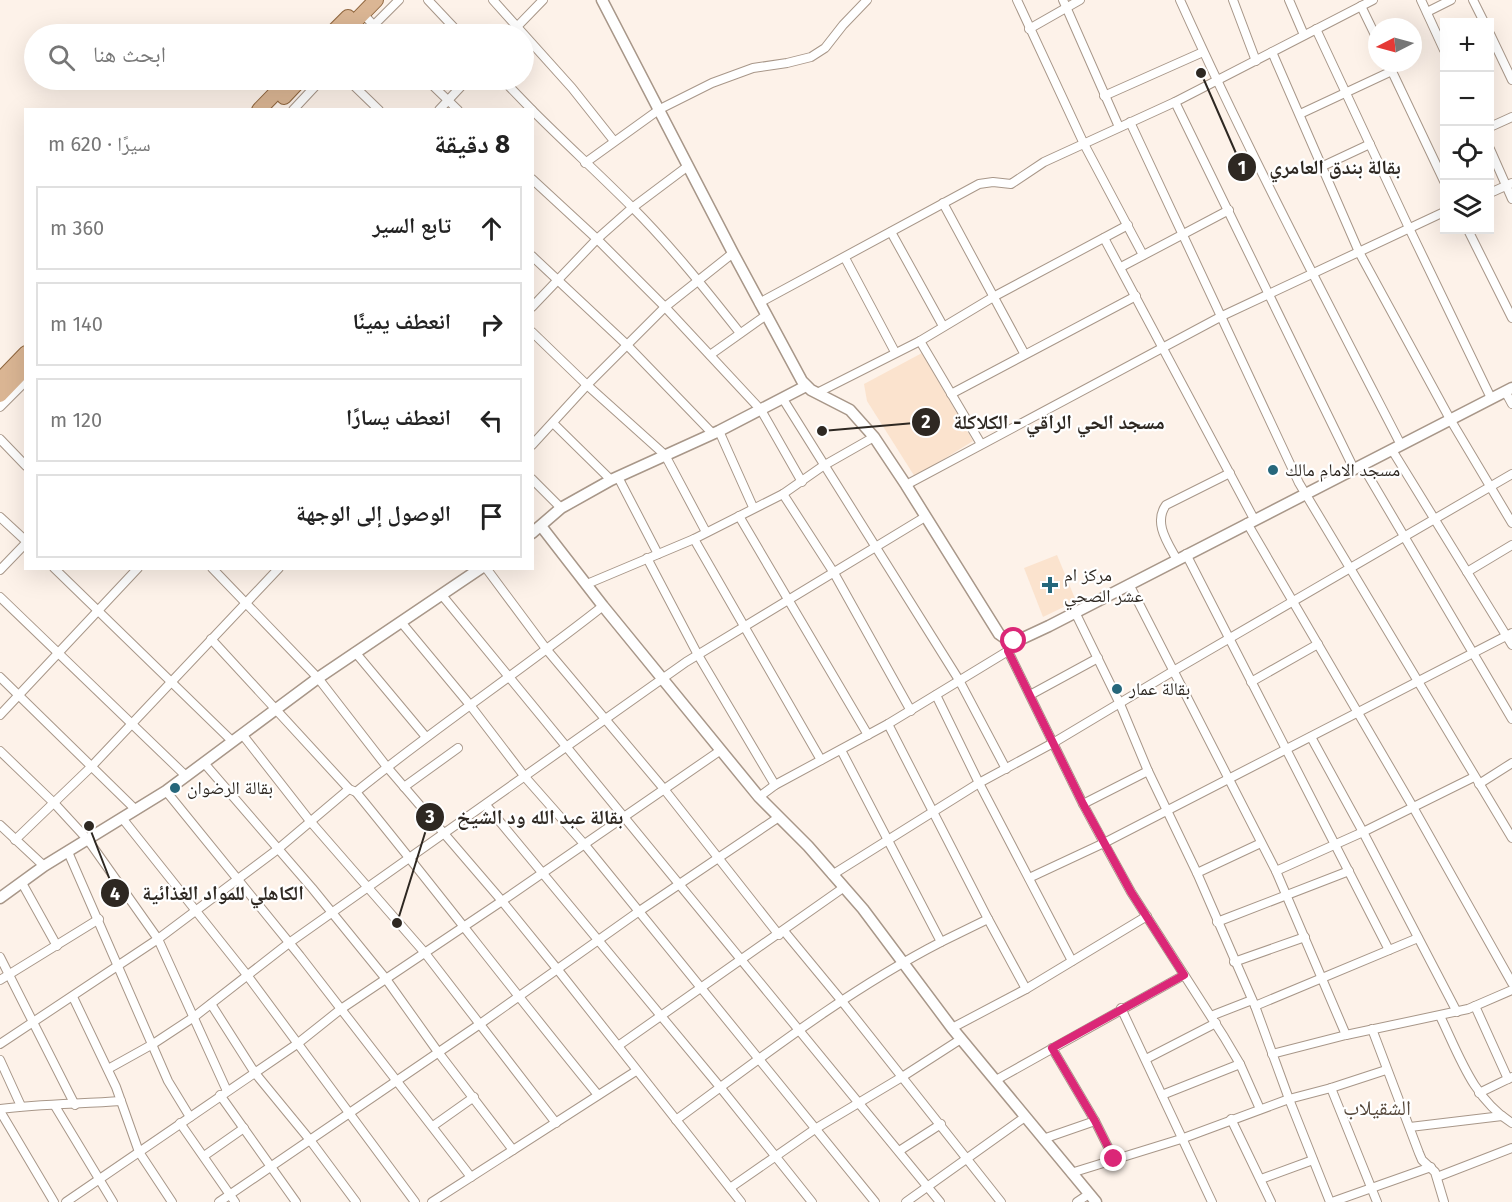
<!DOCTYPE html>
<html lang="ar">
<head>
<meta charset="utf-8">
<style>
	body { margin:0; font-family:"Fira Sans","Noto Naskh Arabic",sans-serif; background:#f2f2f2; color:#222; direction:rtl }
	.controls { position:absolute; right:18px; top:18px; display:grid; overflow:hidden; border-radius:0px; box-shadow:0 6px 24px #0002 }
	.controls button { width:54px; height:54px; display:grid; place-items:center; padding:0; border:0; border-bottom:2px solid #e0e0e0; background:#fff; color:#222; font:30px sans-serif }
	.compass { position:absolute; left:1368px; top:18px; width:54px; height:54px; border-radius:50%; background:#fff; box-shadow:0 6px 24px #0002; rotate:264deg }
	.stop { position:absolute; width:18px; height:18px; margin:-14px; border:4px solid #db2777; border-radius:50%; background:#fff }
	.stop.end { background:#db2777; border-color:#fff; box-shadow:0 2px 6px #0008 }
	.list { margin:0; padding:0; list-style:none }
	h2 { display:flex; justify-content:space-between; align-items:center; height:78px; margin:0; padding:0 24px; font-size:26px }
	h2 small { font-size:20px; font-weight:400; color:#767676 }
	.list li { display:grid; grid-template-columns:39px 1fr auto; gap:18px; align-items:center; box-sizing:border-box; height:84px; margin:0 12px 12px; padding:0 12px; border:2px solid #e0e0e0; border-radius:0px }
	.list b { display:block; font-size:22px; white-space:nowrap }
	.list em { font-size:20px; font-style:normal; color:#767676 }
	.icon { flex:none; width:33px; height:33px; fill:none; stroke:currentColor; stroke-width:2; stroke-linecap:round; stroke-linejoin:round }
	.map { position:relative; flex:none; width:1512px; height:1202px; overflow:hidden; direction:ltr }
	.search { position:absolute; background:#fff; box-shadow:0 6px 24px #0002; left:24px; top:24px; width:510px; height:66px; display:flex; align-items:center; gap:15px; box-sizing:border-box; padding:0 21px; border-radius:33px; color:#767676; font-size:22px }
	.panel { position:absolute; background:#fff; box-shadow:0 6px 24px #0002; left:24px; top:108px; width:510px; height:462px; border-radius:0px; direction:rtl }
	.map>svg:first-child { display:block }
	.built { fill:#fbe3ce }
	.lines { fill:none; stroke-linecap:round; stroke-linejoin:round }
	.minor-casing { stroke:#a89789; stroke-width:10 }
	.tertiary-casing { stroke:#a89789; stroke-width:13 }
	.primary-casing { stroke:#8f653d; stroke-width:16 }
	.minor { stroke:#fff; stroke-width:8 }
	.tertiary { stroke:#fff; stroke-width:10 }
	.primary { stroke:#dbb694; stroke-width:14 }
	.route { stroke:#db2777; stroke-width:8 }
	.poi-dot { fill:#26677b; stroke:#fff; stroke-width:2 }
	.labels { text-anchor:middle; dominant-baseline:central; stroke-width:4.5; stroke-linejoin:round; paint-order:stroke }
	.poi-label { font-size:18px; fill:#2e2822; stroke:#fff; text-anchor:start }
	.quarter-label { font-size:21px; fill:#56483b; stroke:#fff }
	.leader { fill:none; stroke:#2e2822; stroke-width:2 }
	.callout-dot { fill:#2e2822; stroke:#fff; stroke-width:2 }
	.mark-label { font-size:18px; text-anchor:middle; font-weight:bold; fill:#fff }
	.callout-label { font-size:20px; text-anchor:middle; font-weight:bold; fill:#2e2822; stroke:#fff; stroke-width:4.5; stroke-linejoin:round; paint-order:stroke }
</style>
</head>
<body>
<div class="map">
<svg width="1512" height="1202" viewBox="0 0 1512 1202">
	<rect width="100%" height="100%" fill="#fdf2e9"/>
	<g class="built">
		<polygon points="922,353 973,441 915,477 867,401 864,384"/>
		<polygon points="1057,555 1076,601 1043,617 1024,568"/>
	</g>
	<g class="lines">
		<defs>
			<g id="minor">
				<polyline points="428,0 460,34"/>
				<polyline points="493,0 572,88 614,141"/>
				<polyline points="1017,0 1084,144 1143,255"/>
				<polyline points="1063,0 1119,127"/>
				<path d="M 1180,0 C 1248,151 1325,298 1401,445"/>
				<polyline points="1233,0 1256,61"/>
				<polyline points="1289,0 1304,35"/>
				<polyline points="1421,0 1444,50"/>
				<polyline points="1473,0 1484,22"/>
				<polyline points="1361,6 1377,39"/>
				<polyline points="1427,12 1451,0"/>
				<polyline points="363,14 382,34"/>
				<polyline points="1029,29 1080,0"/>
				<polyline points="1316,29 1409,228 1491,398"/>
				<polyline points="365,34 399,0"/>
				<polyline points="510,34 543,0"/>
				<polyline points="1490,34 1512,80"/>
				<polyline points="1272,52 1359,252 1450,419 1512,523"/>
				<polyline points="1388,63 1444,181"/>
				<polyline points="348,80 379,110"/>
				<polyline points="427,80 458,110"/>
				<polyline points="503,80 532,110"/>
				<polyline points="1104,96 1203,52"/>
				<polyline points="1175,102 1354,469"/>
				<polyline points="293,110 321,80"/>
				<polyline points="439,110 467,80"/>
				<path d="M 532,110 C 565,143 599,174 632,207 C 671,246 706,290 740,333"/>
				<polyline points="1300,114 1392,71"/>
				<polyline points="1130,122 1299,483 1512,838"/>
				<polyline points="1490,127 1512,117"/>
				<polyline points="1490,149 1512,199"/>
				<polyline points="585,163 660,109 712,83 753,68 787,63 811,57 825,48 843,25 867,0"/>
				<polyline points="1323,166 1370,144"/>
				<polyline points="532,179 597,239 665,307 761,410 802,482"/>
				<polyline points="1490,193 1512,183"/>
				<polyline points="943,203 1024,353"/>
				<polyline points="1468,230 1512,318"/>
				<polyline points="891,232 943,326"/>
				<polyline points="1104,238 1254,519"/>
				<polyline points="532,256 626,344 713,434"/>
				<polyline points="845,258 895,352"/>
				<polyline points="1121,267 1229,210"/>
				<polyline points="759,303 979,184 993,182 1011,184 1044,162 1175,102 1373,0"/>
				<polyline points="532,307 597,239 632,208 688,166"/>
				<polyline points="532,332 587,385 665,455 706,532"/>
				<polyline points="920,341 981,444"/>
				<polyline points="710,355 765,316"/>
				<polyline points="1505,391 1512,404"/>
				<polyline points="817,393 920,341 995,296 1128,225"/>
				<polyline points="951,394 1136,296"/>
				<polyline points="783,399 959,680 1006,769"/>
				<polyline points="0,407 26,381"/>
				<polyline points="554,424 611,480"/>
				<polyline points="719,431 753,507"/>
				<polyline points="0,439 26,466"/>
				<polyline points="532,445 587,385 665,307 733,253"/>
				<polyline points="1392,450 1512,645"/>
				<polyline points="1362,465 1512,719"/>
				<polyline points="618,477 658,554"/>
				<polyline points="532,479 561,508"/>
				<polyline points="906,485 1222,316 1444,212"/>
				<polyline points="783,494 834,573 911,711"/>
				<polyline points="739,516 868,735"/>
				<polyline points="0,517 26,541"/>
				<polyline points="1247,523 1413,807 1512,983"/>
				<polyline points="694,539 821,760"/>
				<polyline points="1186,554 1389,950"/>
				<polyline points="647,558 698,655 775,785"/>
				<path d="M 1177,560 C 1168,543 1153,523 1166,505 L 1230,473"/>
				<polyline points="54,568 232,741"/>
				<polyline points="212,568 318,678 387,767 502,901 558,970 741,1202"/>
				<polyline points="486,568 547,650 664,789 779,935"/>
				<polyline points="0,570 26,543"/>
				<polyline points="1467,572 1512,545"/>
				<polyline points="587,584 694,539 783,494 823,466 874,437"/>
				<polyline points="1129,584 1276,871 1346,1035"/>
				<polyline points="441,594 940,1202"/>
				<polyline points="0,597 186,776"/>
				<polyline points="1075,612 1120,704 1148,771 1197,873 1255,1006 1289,1099 1330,1202"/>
				<polyline points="401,622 470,705 525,777 585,845 875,1202"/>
				<path d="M 211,639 L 349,789 L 356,792 C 438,892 516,995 598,1095"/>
				<polyline points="1009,641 1008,651 1083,804 1104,843 1131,892 1224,1037 1240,1064 1260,1109"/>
				<polyline points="355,652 426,737"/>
				<polyline points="0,677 136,810"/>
				<polyline points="1251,682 1318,644"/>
				<polyline points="936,695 979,783 1072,961"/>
				<polyline points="1030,695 1098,658"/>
				<polyline points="0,715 138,568"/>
				<polyline points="888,724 988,919 1026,989"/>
				<polyline points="242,734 310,821 425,953 556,1123"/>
				<polyline points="1311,737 1363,832 1457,1012"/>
				<polyline points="0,751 54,803 88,840 158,939 227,1091"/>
				<polyline points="204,763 312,888 386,979 438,1052 513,1150"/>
				<polyline points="1479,784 1512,763"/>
				<polyline points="404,787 458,748"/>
				<polyline points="166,791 300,956 471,1177"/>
				<path d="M 356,792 C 436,727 522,670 603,606"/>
				<polyline points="759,797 775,785 888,724 1008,651"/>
				<polyline points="1083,804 1148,771"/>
				<polyline points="486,805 720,1087 812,1202"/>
				<polyline points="122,818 247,975 415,1202"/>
				<polyline points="0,825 44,866"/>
				<polyline points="15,840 91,767 279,568"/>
				<polyline points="68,852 168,1081 190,1117"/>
				<polyline points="1276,871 1363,832 1474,777"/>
				<polyline points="1197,873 1261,843"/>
				<polyline points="832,875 979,783 1053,743 1175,670 1512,474"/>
				<polyline points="1029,878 1104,843 1512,633"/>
				<polyline points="22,883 57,946"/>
				<polyline points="1217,922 1349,871"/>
				<polyline points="784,931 841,1000 1001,1202"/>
				<polyline points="941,942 988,919"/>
				<polyline points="0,957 75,1105"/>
				<polyline points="1234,962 1305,937"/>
				<polyline points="0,980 99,919"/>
				<polyline points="73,997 116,1087 139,1152 172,1202"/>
				<polyline points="211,1004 255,1073 310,1140 356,1202"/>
				<polyline points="1255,1006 1418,938"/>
				<polyline points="1475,1006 1508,1079"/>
				<polyline points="1121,1008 1212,1202"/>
				<polyline points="1211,1016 1252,1000"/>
				<path d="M 1440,1016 C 1459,1055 1473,1099 1512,1123"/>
				<polyline points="952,1028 1026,989 1147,916"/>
				<polyline points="1372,1029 1419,1153 1422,1160 1435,1172 1444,1202"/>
				<polyline points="0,1044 158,939 278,849 349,789"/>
				<polyline points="618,1046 843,888"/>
				<polyline points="1052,1048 1095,1121 1114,1159"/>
				<polyline points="1272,1054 1346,1035 1468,1009 1512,990"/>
				<polyline points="1146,1059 1216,1023"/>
				<polyline points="0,1060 21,1106"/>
				<polyline points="108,1069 153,1044 194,1017 289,943 686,662 925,517"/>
				<polyline points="996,1080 1184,975"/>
				<polyline points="1331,1088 1377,1202"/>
				<polyline points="1479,1093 1512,1077"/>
				<polyline points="220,1095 296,1202"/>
				<polyline points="1162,1095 1240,1064"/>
				<polyline points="55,1106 113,1202"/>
				<path d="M 0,1109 C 40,1104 81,1104 121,1101"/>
				<polyline points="0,1111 54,1202"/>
				<polyline points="1231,1119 1271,1202"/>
				<path d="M 676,1120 C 762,1057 846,991 941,942 L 841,750"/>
				<polyline points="180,1123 235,1202"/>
				<polyline points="433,1126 474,1097"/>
				<polyline points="1410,1127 1502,1116"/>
				<polyline points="1043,1139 1095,1121"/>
				<polyline points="899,1151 941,1124"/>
				<polyline points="204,1156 244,1128"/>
				<polyline points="1071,1173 1181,1139 1289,1099 1331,1088 1386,1070"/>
				<polyline points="1437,1177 1512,1148"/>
				<polyline points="1261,1179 1313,1160"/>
				<polyline points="730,1188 815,1129 902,1077 961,1039"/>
				<polyline points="66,1202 297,1044 341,1009 502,901 721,750"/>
				<polyline points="219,1202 480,1024 638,912 779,817"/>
				<polyline points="432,1202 636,1071"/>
				<polyline points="906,1202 1025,1117"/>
				<polyline points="1077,1202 1089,1194"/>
				<polyline points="1332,1202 1431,1167"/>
			</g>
			<g id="tertiary">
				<polyline points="602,0 733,253 802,381 811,390 850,410 874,437 906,485 999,634 1009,641 1019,640 1049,626 1512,388"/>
				<polyline points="541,526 603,606 759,797 808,846 863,909 952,1028 1096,1202"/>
				<polyline points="532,533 561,508 611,480 719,431 806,386"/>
				<polyline points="0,898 44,866 166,791 318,678 481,568"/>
			</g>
			<g id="primary">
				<polyline points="331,34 348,17"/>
				<polyline points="343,34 376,0"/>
				<polyline points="284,97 300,80"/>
				<polyline points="259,110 288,80"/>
				<polyline points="0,380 26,353"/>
				<polyline points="0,395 26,368"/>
			</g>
		</defs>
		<use href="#minor" class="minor-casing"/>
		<use href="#tertiary" class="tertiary-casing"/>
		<use href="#primary" class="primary-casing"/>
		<use href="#minor" class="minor"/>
		<use href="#tertiary" class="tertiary"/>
		<use href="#primary" class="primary"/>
	</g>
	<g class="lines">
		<polyline class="route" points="1014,641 1009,641 1008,651 1083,804 1131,892 1184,975 1052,1048 1095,1121 1114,1159"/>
	</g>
	<g class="poi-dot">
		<circle cx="1273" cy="470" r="6"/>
		<path d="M1047 576h6v6h6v6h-6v6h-6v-6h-6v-6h6z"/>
		<circle cx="1117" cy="689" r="6"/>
		<circle cx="175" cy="788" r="6"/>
	</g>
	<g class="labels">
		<g class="poi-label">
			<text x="1285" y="470">مسجد الامام مالك</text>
			<text x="1064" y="575">مركز ام<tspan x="1064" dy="21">عشر الصحي</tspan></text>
			<text x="1129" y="689">بقالة عمار</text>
			<text x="187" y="788">بقالة الرضوان</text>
		</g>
		<g class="quarter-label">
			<text x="1377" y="1108">الشقيلاب</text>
		</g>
	</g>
	<path class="leader" d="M1201 73L1242 167M822 431L926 422M397 923L430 817M89 826L115 893"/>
	<g class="callout-dot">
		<circle cx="1201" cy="73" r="6"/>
		<circle cx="822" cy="431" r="6"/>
		<circle cx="397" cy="923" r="6"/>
		<circle cx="89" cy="826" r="6"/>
		<circle cx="1242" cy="167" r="15"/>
		<circle cx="926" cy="422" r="15"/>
		<circle cx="430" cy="817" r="15"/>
		<circle cx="115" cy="893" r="15"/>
	</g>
	<g class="mark-label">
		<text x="1242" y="174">1</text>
		<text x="926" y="428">2</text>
		<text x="430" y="823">3</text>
		<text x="115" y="900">4</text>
	</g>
	<g class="callout-label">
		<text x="1335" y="174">بقالة بندق العامري</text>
		<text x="1059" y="429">مسجد الحي الراقي - الكلاكلة</text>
		<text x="540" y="824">بقالة عبد الله ود الشيخ</text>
		<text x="223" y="900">الكاهلي للمواد الغذائية</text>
	</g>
</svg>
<div class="controls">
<button>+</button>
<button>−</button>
<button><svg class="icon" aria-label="locate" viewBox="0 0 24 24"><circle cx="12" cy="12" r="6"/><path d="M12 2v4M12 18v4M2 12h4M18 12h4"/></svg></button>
<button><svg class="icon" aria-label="layers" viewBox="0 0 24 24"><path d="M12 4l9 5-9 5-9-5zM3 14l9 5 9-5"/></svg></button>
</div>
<svg class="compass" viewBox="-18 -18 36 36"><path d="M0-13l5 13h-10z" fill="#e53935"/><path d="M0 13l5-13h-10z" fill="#767676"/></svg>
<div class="stop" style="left:1014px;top:641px"></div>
<div class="stop end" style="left:1114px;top:1159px"></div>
<div class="search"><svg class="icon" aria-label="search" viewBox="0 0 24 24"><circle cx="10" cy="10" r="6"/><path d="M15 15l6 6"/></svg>ابحث هنا</div>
<section class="panel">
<h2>8 دقيقة<small>سيرًا · 620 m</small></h2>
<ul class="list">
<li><svg class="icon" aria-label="ahead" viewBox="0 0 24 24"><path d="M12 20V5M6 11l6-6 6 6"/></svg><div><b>تابع السير</b></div><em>360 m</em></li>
<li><svg class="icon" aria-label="right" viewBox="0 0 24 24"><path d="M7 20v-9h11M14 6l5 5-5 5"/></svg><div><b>انعطف يمينًا</b></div><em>140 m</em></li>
<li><svg class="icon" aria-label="left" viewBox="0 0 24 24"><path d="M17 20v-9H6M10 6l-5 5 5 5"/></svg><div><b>انعطف يسارًا</b></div><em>120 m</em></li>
<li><svg class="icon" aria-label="arrive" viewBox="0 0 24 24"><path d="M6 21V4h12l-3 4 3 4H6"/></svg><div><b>الوصول إلى الوجهة</b></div></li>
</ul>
</section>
</div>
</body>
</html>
